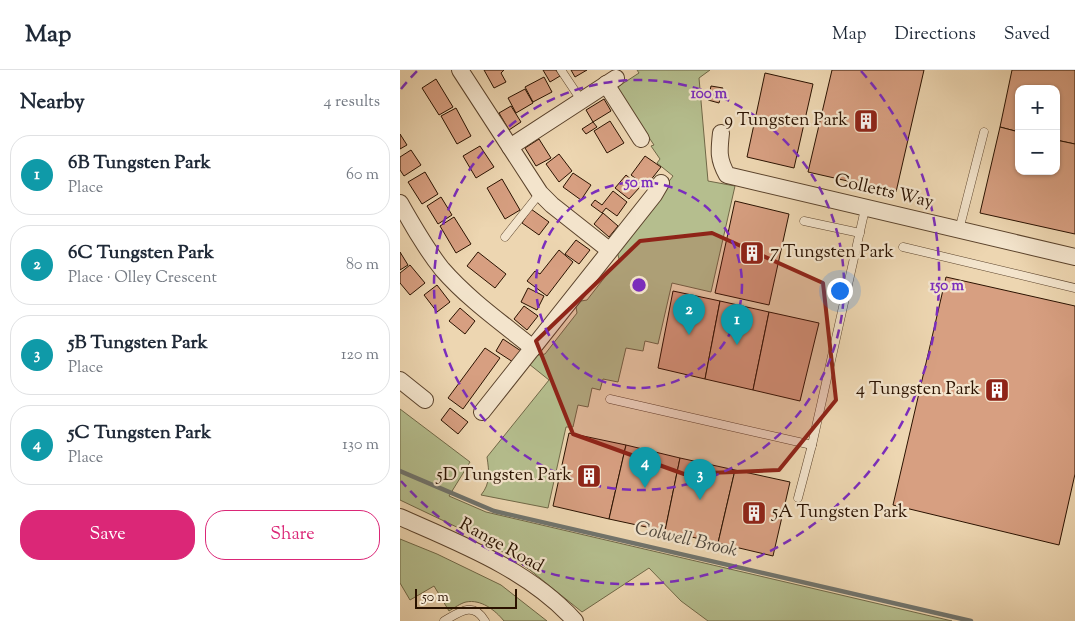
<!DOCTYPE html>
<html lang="en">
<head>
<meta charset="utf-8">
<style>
	body { margin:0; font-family:"Sorts Mill Goudy",serif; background:#f6f6f7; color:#1f2937 }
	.controls { position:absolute; right:15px; top:15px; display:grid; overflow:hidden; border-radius:10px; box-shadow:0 1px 4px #0004 }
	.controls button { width:45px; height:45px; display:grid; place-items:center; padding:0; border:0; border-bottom:1px solid #e0e1e3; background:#fff; color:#1f2937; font:25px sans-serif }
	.scale { position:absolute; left:15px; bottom:12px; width:102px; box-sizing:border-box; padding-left:5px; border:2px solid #2a1200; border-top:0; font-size:14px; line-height:18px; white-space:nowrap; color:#2a1200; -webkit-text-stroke:4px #f3e4cc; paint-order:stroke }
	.you { position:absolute; left:439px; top:220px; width:18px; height:18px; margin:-12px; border:4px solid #fff; border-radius:50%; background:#1a73e8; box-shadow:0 0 0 8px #1a73e833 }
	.badge { display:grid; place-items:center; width:32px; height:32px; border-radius:50%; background:#db2777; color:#fff; font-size:16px; font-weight:700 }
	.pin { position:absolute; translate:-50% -41px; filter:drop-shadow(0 1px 2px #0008) }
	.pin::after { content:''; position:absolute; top:26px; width:18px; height:15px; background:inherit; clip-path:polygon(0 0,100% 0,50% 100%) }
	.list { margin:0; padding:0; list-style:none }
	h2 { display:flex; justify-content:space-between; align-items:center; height:65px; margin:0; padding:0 20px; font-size:21px }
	h2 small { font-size:16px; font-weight:400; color:#747a83 }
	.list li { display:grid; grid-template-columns:32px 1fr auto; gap:15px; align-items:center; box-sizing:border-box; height:80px; margin:0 10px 10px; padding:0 10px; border:1px solid #e0e1e3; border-radius:20px }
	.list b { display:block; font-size:19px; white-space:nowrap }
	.list p { margin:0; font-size:16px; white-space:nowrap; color:#747a83 }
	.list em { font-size:16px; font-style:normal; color:#747a83 }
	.actions { display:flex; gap:10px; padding:15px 20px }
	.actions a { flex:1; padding:11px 0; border:1px solid #db2777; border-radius:20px; text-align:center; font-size:18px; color:#db2777 }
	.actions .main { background:#db2777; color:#fff }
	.map { position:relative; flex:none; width:675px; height:551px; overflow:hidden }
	header { display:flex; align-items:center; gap:30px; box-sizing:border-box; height:70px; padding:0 25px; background:#fff; border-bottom:1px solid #e0e1e3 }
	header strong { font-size:24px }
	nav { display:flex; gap:28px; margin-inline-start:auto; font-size:18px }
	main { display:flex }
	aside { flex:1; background:#fff }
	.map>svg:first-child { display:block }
	.green { fill:#b5be8e; stroke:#706847 }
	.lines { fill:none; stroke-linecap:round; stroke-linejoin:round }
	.stream { stroke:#70746d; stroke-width:4.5 }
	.building { fill:#d79f81; stroke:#2a1200 }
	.service-casing { stroke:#5b432c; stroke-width:9 }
	.minor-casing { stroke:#5b432c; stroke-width:18 }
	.service { stroke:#f3e4cc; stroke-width:8 }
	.minor { stroke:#f3e4cc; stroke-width:16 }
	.marked { fill:#8f2418; fill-opacity:0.2; stroke:#8f2418; stroke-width:4; stroke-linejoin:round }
	.ring { fill:none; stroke:#7b2cbf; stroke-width:2.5; stroke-dasharray:9 6 }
	.labels { text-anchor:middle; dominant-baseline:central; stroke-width:4.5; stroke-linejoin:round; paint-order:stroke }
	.poi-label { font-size:18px; fill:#2a1200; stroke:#f3e4cc; text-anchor:end }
	.street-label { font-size:18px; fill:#2a1200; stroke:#f3e4cc }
	.water-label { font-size:19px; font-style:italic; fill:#534b40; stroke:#f3e4cc }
	.centre { fill:#7b2cbf; stroke:#f3e4cc; stroke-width:2.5 }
	.ring-label { font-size:15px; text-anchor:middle; font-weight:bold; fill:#7b2cbf; stroke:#f3e4cc; stroke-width:4.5; stroke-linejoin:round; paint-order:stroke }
</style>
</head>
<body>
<header>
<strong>Map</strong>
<nav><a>Map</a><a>Directions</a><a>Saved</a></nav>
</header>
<main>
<aside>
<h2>Nearby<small>4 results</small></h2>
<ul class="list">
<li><span class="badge" style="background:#0f9aa8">1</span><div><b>6B Tungsten Park</b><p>Place</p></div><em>60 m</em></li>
<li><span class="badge" style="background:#0f9aa8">2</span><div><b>6C Tungsten Park</b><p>Place · Olley Crescent</p></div><em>80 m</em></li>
<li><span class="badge" style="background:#0f9aa8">3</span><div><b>5B Tungsten Park</b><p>Place</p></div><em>120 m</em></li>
<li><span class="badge" style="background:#0f9aa8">4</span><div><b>5C Tungsten Park</b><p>Place</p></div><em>130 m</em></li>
</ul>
<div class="actions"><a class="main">Save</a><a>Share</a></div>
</aside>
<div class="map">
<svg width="675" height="551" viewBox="0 0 675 551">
	<rect width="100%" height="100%" fill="#edd6b1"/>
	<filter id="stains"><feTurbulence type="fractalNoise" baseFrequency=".004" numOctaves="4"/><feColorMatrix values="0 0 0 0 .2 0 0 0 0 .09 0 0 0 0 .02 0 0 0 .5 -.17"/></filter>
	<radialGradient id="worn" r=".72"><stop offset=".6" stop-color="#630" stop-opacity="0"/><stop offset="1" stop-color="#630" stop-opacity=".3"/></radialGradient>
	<g class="green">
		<path d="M 237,0 L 310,0 L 299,8 L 308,111 L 335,116 L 311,222 L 272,213 L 258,274 L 245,271 L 243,281 L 226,278 L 218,312 L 203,309 L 200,320 L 192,318 L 188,337 L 178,335 L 173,357 L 166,357 L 148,438 L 81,425 C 91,413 89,401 87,387 L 149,310 L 129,294 L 138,285 L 145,284 L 177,243 L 176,237 L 181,231 L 187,230 L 219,189 L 217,181 L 273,106 L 257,93 L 260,89 L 251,76 L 254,75 L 216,18 L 239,3 Z"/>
		<polygon points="0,339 70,392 49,426 86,442 552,551 308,551 281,531 249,498 182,542 130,500 86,471 0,430"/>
		<path d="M 0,469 L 37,484 L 101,515 L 147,551 L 104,551 C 95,540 81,529 66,532 C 61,533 54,538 49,541 L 34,516 L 10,530 L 0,513 Z"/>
	</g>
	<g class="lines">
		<polyline class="stream" points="0,401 94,441 571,551"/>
	</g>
	<g class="building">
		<polygon points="84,0 104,0 101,3 106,12 94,18"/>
		<polygon points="143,0 156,0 160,6 150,12"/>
		<polygon points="171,0 187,0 175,7"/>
		<polygon points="432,0 524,0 496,122 408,102"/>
		<polygon points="612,0 675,0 675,74 656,70 656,19 619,19 619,62 600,57"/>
		<polygon points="365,3 413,14 394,98 347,87"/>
		<polygon points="144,7 152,22 133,32 125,17"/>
		<polygon points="36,9 53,37 39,45 22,18"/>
		<polygon points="311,16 323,18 319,33 308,30"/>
		<polygon points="125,19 133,33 116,43 108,28"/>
		<polygon points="204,29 211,41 193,52 186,40"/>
		<polygon points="111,36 121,52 109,60 99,43"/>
		<polygon points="56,38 71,66 57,74 41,46"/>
		<polygon points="210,51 224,73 207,83 194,61"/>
		<polygon points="193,52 197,57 186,64 182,59"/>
		<polygon points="600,57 619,62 619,101 656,101 656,70 675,74 675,164 580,143"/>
		<polygon points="0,64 7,75 0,79"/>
		<polygon points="139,69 151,88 136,96 125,78"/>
		<polygon points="80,76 94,97 76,108 63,86"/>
		<polygon points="11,80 21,95 4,106 0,100 0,87"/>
		<polygon points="159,84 172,101 159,112 146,94"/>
		<polygon points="245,86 261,97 246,116 231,105"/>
		<polygon points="25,102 38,124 22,134 8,112"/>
		<polygon points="173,103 191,115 181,130 163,117"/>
		<polygon points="226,105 240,117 229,129 215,118"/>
		<polygon points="102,109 120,140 105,149 87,118"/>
		<polygon points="213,121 227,132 217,146 206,138 202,143 191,135 195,130 202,135"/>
		<polygon points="41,127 52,145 38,154 27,136"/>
		<polygon points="335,131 389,144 369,235 315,223"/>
		<polygon points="131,139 149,152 139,165 122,153"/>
		<polygon points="203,143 218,156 209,167 194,154"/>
		<polygon points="54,147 71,174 56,183 40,156"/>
		<polygon points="176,170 190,180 179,194 165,184"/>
		<polygon points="159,180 173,192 147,226 127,211 135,201 140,204"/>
		<polygon points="0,182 8,195 0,200"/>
		<polygon points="78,182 106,204 95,218 67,196"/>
		<polygon points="10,195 25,213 10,225 0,213 0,203"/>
		<polygon points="546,207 675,236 675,404 659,475 493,435"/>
		<polygon points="37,215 50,232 37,242 24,225"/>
		<polygon points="128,218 144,226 137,240 121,232"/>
		<polygon points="273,221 320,231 305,309 258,298"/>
		<polygon points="320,231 369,242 353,320 305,309"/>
		<polygon points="124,236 138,246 127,260 114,249"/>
		<polygon points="60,238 75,251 65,264 49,251"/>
		<polygon points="369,242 419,253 400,331 353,320"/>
		<polygon points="103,269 121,281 113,292 96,281"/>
		<polygon points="85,278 100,288 63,339 48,328"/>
		<polygon points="50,338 68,352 58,364 41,350"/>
		<polygon points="169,363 226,375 209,449 153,436"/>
		<polygon points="226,375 280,388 265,461 209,449"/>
		<polygon points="280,388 335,400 318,473 265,461"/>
		<polygon points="335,400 390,412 373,486 318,473"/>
	</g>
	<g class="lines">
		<defs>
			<g id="service">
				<polyline points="161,0 181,30"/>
				<polyline points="404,151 460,163"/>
				<polyline points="559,160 584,62"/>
				<polyline points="105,167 140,123"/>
				<polyline points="503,177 675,218"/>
				<polyline points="210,329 412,375"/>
				<polyline points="398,428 412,375 465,139"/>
				<path d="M 44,551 C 60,542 73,531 85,551"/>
			</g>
			<g id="minor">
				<polyline points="60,0 140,123 152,135 209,180"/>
				<polyline points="206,14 241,69"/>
				<path d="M 321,63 C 319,81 318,89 327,105 L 675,187"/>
				<polyline points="110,77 216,8"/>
				<path d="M 0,133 C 13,156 26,179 42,199 C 68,229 102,253 133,278"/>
				<polyline points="0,310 25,330"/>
				<polyline points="82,342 254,125 261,113"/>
				<path d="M 0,447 C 61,474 129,500 175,551"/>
			</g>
		</defs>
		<use href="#service" class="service-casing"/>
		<use href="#minor" class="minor-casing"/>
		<use href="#service" class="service"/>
		<use href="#minor" class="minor"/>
	</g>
	<path class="marked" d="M 312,163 L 423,213 L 436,330 L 379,400 L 284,404 L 173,364 L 136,271 L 240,171 Z"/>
	<g class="ring">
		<circle cx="239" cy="215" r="103"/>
		<circle cx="239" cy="215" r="205"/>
		<path d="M1 19A308 308 0 0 1 17 1M461 1A308 308 0 1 1 1 411"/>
	</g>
	<defs>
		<symbol id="building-square" viewBox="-11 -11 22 22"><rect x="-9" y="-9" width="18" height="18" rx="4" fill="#8f2418" stroke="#f3e4cc"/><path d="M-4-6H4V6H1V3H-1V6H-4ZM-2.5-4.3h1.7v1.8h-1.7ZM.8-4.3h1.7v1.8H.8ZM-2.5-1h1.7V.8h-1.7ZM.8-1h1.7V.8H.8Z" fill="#fff"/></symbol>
	</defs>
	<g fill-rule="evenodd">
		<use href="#building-square" x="452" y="37" width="28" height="28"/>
		<use href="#building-square" x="338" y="169" width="28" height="28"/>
		<use href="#building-square" x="583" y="306" width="28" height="28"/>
		<use href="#building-square" x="175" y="392" width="28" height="28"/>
		<use href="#building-square" x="340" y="429" width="28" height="28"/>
	</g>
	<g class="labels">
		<g class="poi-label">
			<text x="448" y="51">9 Tungsten Park</text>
			<text x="370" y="183" text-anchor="start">7 Tungsten Park</text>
			<text x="580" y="320">4 Tungsten Park</text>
			<text x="172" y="406">5D Tungsten Park</text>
			<text x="372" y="443" text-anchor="start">5A Tungsten Park</text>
		</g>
		<g class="street-label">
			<text transform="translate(484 122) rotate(13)">Colletts Way</text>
			<text transform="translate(101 476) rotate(29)">Range Road</text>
		</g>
		<g class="water-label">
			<text transform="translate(286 470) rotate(13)">Colwell Brook</text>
		</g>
	</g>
	<circle cx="239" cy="215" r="8" class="centre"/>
	<g class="ring-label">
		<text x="309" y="28">100 m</text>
		<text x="239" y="117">50 m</text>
		<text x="547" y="220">150 m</text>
	</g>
	<rect width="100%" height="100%" filter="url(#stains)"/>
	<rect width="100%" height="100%" fill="url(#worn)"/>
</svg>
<div class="controls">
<button>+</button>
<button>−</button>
</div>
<div class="scale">50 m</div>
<div class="you"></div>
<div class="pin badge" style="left:337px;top:275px;background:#0f9aa8">1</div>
<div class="pin badge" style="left:289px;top:265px;background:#0f9aa8">2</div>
<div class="pin badge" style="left:300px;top:430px;background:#0f9aa8">3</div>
<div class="pin badge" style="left:245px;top:418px;background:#0f9aa8">4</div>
</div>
</main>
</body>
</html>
